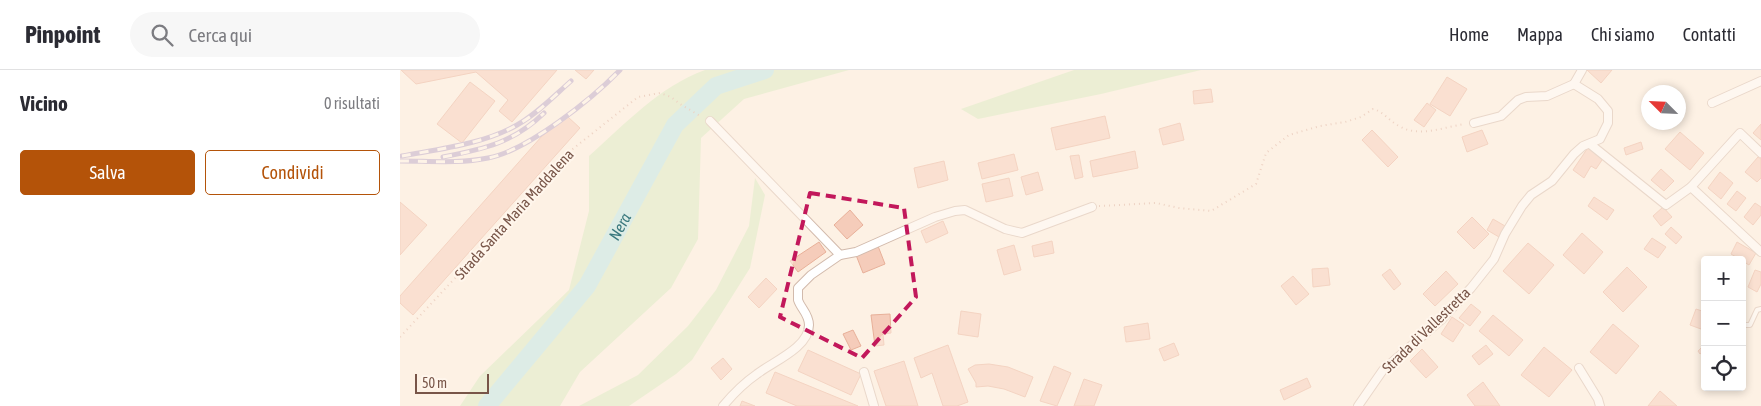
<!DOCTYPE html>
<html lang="it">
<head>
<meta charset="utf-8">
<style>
	body { margin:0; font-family:"Asap Condensed",sans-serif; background:#f7f7f7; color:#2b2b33 }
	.controls { position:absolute; right:15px; bottom:15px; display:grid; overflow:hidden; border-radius:5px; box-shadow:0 2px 8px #0003 }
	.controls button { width:45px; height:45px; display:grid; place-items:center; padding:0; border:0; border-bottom:1px solid #e1e1e2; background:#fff; color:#2b2b33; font:25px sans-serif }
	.compass { position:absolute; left:1241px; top:15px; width:45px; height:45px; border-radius:50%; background:#fff; box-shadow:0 2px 8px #0003; rotate:294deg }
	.scale { position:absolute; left:15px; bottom:12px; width:74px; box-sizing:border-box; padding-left:5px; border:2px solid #785548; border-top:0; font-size:14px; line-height:18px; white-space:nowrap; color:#785548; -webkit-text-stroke:4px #fff6ec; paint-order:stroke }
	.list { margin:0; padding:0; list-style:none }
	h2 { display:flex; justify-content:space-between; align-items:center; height:65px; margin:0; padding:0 20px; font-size:21px }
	h2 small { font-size:16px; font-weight:400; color:#7c7c81 }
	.actions { display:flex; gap:10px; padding:15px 20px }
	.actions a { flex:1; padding:11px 0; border:1px solid #b45309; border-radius:5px; text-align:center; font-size:18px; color:#b45309 }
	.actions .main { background:#b45309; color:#fff }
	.icon { flex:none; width:28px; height:28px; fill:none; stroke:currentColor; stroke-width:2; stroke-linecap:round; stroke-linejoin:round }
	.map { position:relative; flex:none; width:1361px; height:336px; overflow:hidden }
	header { display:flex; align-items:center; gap:30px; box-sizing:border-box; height:70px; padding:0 25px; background:#fff; border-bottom:1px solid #e1e1e2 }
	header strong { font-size:24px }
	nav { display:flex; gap:28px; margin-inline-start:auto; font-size:18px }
	.search { width:350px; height:45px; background:#f7f7f7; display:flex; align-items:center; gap:12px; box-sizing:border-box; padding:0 18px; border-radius:28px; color:#7c7c81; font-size:19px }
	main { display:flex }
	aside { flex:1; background:#fff }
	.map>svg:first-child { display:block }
	.green { fill:#d7ecc1 }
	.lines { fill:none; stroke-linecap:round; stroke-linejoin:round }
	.river { stroke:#b7e6e8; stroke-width:18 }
	.building { fill:#f5ccba; stroke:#e8b099 }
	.service-casing { stroke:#d2baac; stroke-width:6 }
	.minor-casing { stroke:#d2baac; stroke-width:10 }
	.path { stroke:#daaf9d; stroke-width:2; stroke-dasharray:1 4; stroke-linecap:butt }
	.service { stroke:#fff; stroke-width:4 }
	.minor { stroke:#fff; stroke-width:8 }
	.rail-casing { stroke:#b3a2c8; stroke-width:5 }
	.rail { stroke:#fff6ec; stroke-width:3; stroke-dasharray:9; stroke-linecap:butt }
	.marked { fill:none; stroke:#c2185b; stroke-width:4; stroke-dasharray:10 6; stroke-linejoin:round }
	.labels { text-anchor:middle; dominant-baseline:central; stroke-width:4; stroke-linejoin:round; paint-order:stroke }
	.street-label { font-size:15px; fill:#785548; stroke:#fff6ec }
	.water-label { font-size:16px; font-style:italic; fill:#3a787e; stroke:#fff6ec }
</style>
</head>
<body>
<header>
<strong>Pinpoint</strong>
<div class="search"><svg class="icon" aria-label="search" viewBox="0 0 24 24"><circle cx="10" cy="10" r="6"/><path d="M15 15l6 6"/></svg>Cerca qui</div>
<nav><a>Home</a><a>Mappa</a><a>Chi siamo</a><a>Contatti</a></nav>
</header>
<main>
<aside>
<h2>Vicino<small>0 risultati</small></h2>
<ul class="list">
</ul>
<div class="actions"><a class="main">Salva</a><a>Condividi</a></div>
</aside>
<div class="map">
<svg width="1361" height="336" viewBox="0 0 1361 336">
	<rect width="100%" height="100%" fill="#fdf1e4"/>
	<g class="green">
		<path d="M 305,0 L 449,0 L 344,29 L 301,68 L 298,169 L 271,218 L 180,302 L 160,336 L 60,336 L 80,306 L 169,220 L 189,141 L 189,86 C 225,54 260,16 305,0 Z"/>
		<polygon points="674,0 801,0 701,24 578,49 561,39"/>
		<polygon points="355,108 365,125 350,198 292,290 276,304 229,336 179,336 238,305 288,256 316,220 349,156"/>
	</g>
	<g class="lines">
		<path class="river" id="s1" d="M 87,336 L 187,216 L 275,55 L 316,16 L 365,0"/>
	</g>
	<g class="building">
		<polygon points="1,0 157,0 112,52 99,41 108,30 76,2 16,14"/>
		<polygon points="175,0 194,0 186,9"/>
		<polygon points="1187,0 1212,0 1201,13"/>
		<polygon points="1047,7 1067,19 1050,46 1030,34"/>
		<polygon points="70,12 95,31 62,73 37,54"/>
		<polygon points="811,19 813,32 794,34 793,21"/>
		<polygon points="1027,33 1036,40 1024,57 1014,50"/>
		<polygon points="705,46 710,68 656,80 651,58"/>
		<polygon points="168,47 180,58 13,245 0,233 0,226 142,66"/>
		<polygon points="780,53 784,70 763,75 759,59"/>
		<polygon points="1361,54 1361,70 1353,63"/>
		<polygon points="972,60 998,87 988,97 962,70"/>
		<polygon points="1082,60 1088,74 1067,82 1062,67"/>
		<polygon points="1280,62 1304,83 1290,100 1265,79"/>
		<polygon points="1241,72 1243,79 1226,85 1224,78"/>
		<polygon points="1189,76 1204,87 1196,99 1191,96 1184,108 1173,100"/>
		<polygon points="735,81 738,98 693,107 690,91"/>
		<polygon points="614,84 618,100 582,109 578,93"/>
		<polygon points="679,85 683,107 675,109 670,86"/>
		<polygon points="1358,87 1361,89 1361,108 1357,112 1345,102"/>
		<polygon points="544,91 548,110 518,118 514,98"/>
		<polygon points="1261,99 1274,111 1264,121 1251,110"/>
		<polygon points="638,102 643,120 626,125 621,107"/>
		<polygon points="1320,102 1333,113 1321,129 1308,118"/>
		<polygon points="609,108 613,126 586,132 582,114"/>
		<polygon points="1337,121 1346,128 1336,141 1327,134"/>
		<polygon points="1194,127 1214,140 1207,150 1188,136"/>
		<polygon points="0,132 27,155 0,185"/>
		<polygon points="1355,133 1361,137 1361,145 1353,155 1344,147"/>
		<polygon points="1263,137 1272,147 1261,156 1253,146"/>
		<polygon points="450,140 463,155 447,169 434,155"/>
		<polygon points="1072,147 1089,164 1074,179 1057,162"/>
		<polygon points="1093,149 1105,156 1099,167 1087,160"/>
		<polygon points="543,151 548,163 526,173 521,161"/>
		<polygon points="1271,157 1282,167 1276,174 1265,164"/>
		<polygon points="1182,163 1203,182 1184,204 1163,185"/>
		<polygon points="1252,168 1266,177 1258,188 1244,179"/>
		<polygon points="652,171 654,183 634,187 632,176"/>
		<polygon points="419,172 426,182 398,202 390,191"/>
		<polygon points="1337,172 1356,183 1349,195 1331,184"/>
		<polygon points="1128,173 1154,195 1129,224 1103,201"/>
		<polygon points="614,175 621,200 604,205 597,180"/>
		<polygon points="478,176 485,194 463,203 456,185"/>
		<polygon points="1227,197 1247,217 1223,242 1203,222"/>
		<polygon points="928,198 930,215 913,217 912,199"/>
		<polygon points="990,199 1001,214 994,220 982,205"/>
		<polygon points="1355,200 1361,202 1361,214 1357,222 1348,217"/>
		<polygon points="1046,201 1058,214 1035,236 1023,224"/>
		<polygon points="893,206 909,224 896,235 881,216"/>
		<polygon points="366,208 377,219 359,238 348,227"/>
		<polygon points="1071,234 1081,242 1070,256 1059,248"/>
		<polygon points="1296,239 1305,242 1305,250 1301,259 1290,255"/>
		<polygon points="561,241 581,244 578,267 558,264"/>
		<polygon points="490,244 491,263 483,264 484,275 475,276 471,245"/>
		<polygon points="1093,245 1123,270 1109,286 1079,261"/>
		<polygon points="1052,247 1064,255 1053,272 1041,264"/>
		<polygon points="748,253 750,269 726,272 724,257"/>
		<polygon points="1213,254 1239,276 1216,304 1190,282"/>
		<polygon points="453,260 461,276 451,280 443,264"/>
		<polygon points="774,273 779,285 764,291 759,279"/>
		<polygon points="548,275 568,332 557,336 543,336 532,303 521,308 514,288"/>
		<polygon points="1086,275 1093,284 1079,295 1072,286"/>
		<polygon points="1304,275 1305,280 1300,284 1298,281"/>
		<polygon points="1144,277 1172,300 1149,327 1121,305"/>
		<polygon points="1022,279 1038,297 1026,308 1010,291"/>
		<polygon points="408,280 461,304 451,325 398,301"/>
		<polygon points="323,288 332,299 321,310 311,298"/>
		<polygon points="504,291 518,336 486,336 474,301"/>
		<polygon points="589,294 608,297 633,307 625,327 604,319 588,316 576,317 576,313 568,299 575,295"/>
		<polygon points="654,296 671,303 657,336 640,331"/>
		<polygon points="375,302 458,336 397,336 366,323"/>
		<polygon points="907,308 911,317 884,330 880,320"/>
		<polygon points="684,309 702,315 694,336 674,336"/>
		<polygon points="1083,312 1100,336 1075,336 1067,325"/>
		<polygon points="1260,321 1277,336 1248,336"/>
		<polygon points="342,331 355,336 340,336"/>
	</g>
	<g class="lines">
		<defs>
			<polyline id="service" points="1342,255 1350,255 1357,240 1361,239"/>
			<g id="minor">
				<polyline points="1174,14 1182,0"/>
				<polyline points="1312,33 1361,11"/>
				<polyline points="310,51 440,185 456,182 535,147 555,141 565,140 605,159 622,163 692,137"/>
				<polyline points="1074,53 1101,46 1118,30 1126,27 1147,26 1174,14"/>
				<polyline points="1190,74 1266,135 1291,117 1361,182"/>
				<polyline points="1291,117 1340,63 1361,83"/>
				<polyline points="1179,298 1198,329 1200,336"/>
				<polyline points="464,302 474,336"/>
				<path d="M 323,336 C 333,324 344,313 357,304 C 372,292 409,278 409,255 C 409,244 401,239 398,230 C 398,227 398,222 398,218 L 411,205 L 440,185"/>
				<polyline points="958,336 983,300 1041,250 1071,218 1094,189 1105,164 1122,136 1131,125 1152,111 1174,84 1183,76 1200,69 1208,53 1208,41 1198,29 1174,14"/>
			</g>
		</defs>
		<use href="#service" class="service-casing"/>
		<use href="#minor" class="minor-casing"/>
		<g class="path">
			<path d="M 699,136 L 756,133 L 779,138 L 811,141 L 856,114 L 866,83 L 889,65 L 920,56 L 945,52 L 961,47 L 973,39 C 983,41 989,51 999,56 C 1019,68 1043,57 1065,54"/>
			<polyline points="0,267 100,160 169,82 238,27 260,23 271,27 280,34 302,47"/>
		</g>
		<use href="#service" class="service"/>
		<use href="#minor" class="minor"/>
		<defs>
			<g id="rail">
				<path d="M 2,86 C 39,79 84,74 117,55 C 137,44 154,26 171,11"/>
				<path d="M 43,87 C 84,79 113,73 144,43"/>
				<path d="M 0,91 C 29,91 59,94 88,88 C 127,81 192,29 220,0"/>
			</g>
		</defs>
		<use href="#rail" class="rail-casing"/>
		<use href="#rail" class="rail"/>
	</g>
	<path d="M0 0H1361V336H0ZM 410,123 L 504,138 L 516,227 L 462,288 L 380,247 Z" fill="#fdf1e4" fill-opacity=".55" fill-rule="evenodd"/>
	<path class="marked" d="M 410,123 L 504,138 L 516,227 L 462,288 L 380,247 Z"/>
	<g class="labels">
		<g class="street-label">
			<text transform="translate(114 144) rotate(-48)">Strada Santa Maria Maddalena</text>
			<text transform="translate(1026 260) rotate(-44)">Strada di Vallestretta</text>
		</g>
		<g class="water-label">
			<text stroke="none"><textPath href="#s1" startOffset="224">Nera</textPath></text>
		</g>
	</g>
</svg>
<div class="controls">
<button>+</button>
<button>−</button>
<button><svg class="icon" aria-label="locate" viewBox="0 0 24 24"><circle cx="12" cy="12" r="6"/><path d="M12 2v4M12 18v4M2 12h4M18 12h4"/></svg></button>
</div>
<svg class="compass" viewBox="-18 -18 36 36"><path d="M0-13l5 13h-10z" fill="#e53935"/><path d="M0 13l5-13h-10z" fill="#7c7c81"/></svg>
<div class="scale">50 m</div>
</div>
</main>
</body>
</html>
